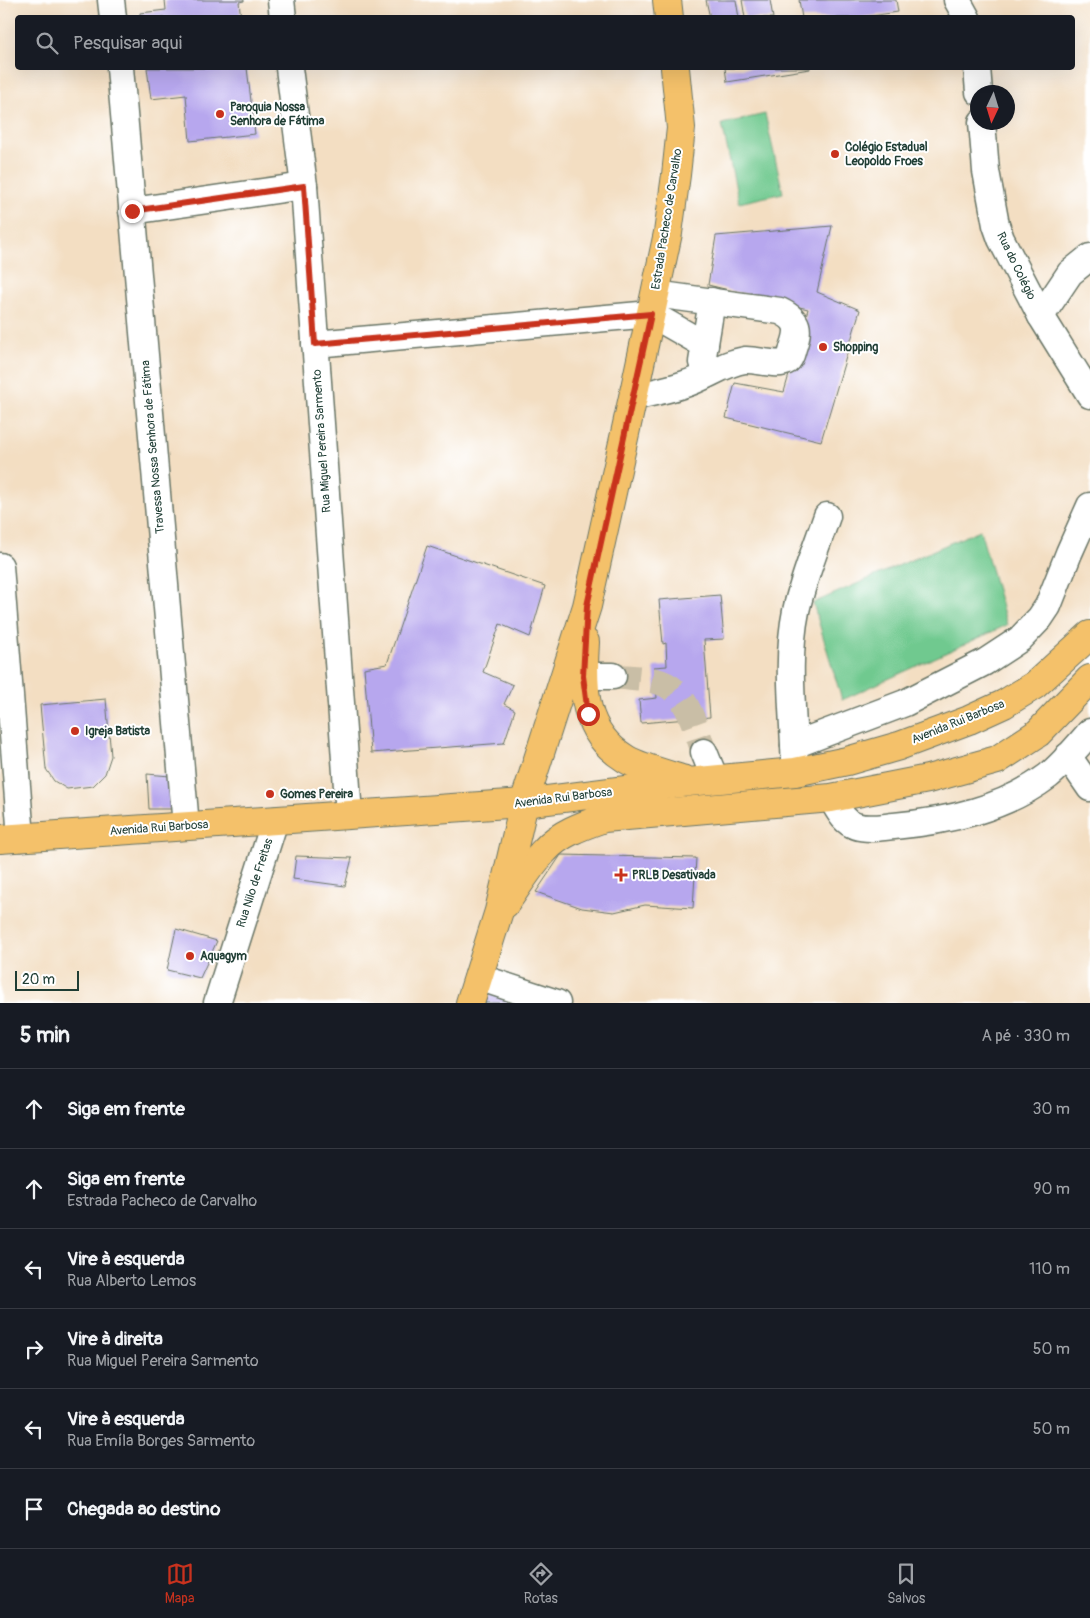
<!DOCTYPE html>
<html lang="pt">
<head>
<meta charset="utf-8">
<style>
	body { margin:0; font-family:Pangolin,sans-serif; background:#242831; color:#f1f3f6 }
	.compass { position:absolute; left:970px; top:85px; width:45px; height:45px; border-radius:50%; background:#171b24; box-shadow:0 5px 20px #0002; rotate:184deg }
	.scale { position:absolute; left:15px; bottom:12px; width:64px; box-sizing:border-box; padding-left:5px; border:2px solid #1f3d34; border-top:0; font-size:14px; line-height:18px; white-space:nowrap; color:#1f3d34; -webkit-text-stroke:4px #fff; paint-order:stroke }
	.stop { position:absolute; width:15px; height:15px; margin:-11px; border:4px solid #c8321e; border-radius:50%; background:#fff }
	.stop.end { background:#c8321e; border-color:#fff; box-shadow:0 1px 5px #0008 }
	.list { margin:0; padding:0; list-style:none }
	h2 { display:flex; justify-content:space-between; align-items:center; height:65px; margin:0; padding:0 20px; font-size:21px }
	h2 small { font-size:16px; font-weight:400; color:#9ea1a6 }
	.list li { display:grid; grid-template-columns:32px 1fr auto; gap:15px; align-items:center; box-sizing:border-box; height:80px; padding:0 20px; border-top:1px solid #363941 }
	.list b { display:block; font-size:19px; white-space:nowrap }
	.list p { margin:0; font-size:16px; white-space:nowrap; color:#9ea1a6 }
	.list em { font-size:16px; font-style:normal; color:#9ea1a6 }
	.icon { flex:none; width:28px; height:28px; fill:none; stroke:currentColor; stroke-width:2; stroke-linecap:round; stroke-linejoin:round }
	.map { position:relative; flex:none; width:1090px; height:1003px; overflow:hidden }
	.search { position:absolute; background:#171b24; box-shadow:0 5px 20px #0002; left:15px; right:15px; top:15px; height:55px; display:flex; align-items:center; gap:12px; box-sizing:border-box; padding:0 18px; border-radius:5px; color:#9ea1a6; font-size:19px }
	.sheet { height:545px; background:#171b24 }
	nav { display:flex; justify-content:space-around; align-items:center; box-sizing:border-box; height:70px; border-top:1px solid #363941; background:#171b24; font-size:14px; color:#9ea1a6 }
	nav a { display:grid; justify-items:center; gap:2px }
	nav .on { color:#c8321e }
	.map>svg:first-child { display:block }
	.green { fill:#70c98f; stroke:#488362 }
	.building { fill:#b7a7ee }
	.lines { fill:none; stroke-linecap:round; stroke-linejoin:round }
	.minor-tunnel { stroke:#c9bea6; stroke-width:26; stroke-dasharray:26 13; stroke-linecap:butt }
	.minor-casing { stroke:#697566; stroke-width:29 }
	.major-casing { stroke:#697566; stroke-width:30 }
	.minor { stroke:#fff; stroke-width:26 }
	.major { stroke:#f4c16a; stroke-width:28 }
	.route { stroke:#c8321e; stroke-width:6 }
	.poi-dot { fill:#c8321e; stroke:#fff; stroke-width:2 }
	.labels { text-anchor:middle; dominant-baseline:central; stroke-width:4; stroke-linejoin:round; paint-order:stroke }
	.poi-label { font-size:12px; font-weight:bold; fill:#1f3d34; stroke:#fff; text-anchor:start }
	.street-label { font-size:12px; fill:#1f3d34; stroke:#fff }
</style>
</head>
<body>
<div class="map">
<svg width="1090" height="1003" viewBox="0 0 1090 1003">
	<rect width="100%" height="100%" fill="#fff"/>
	<filter id="ink" filterUnits="userSpaceOnUse"><feTurbulence type="fractalNoise" baseFrequency=".02" numOctaves="2"/><feDisplacementMap in="SourceGraphic" scale="10" xChannelSelector="R" yChannelSelector="G"/><feConvolveMatrix kernelMatrix="1 2 1 2 8 2 1 2 1" color-interpolation-filters="sRGB"/></filter>
	<filter id="wash" filterUnits="userSpaceOnUse"><feTurbulence type="fractalNoise" baseFrequency=".0096" numOctaves="4" result="noise"/><feDisplacementMap in="SourceGraphic" scale="20" xChannelSelector="R" yChannelSelector="G"/><feGaussianBlur stdDeviation="1.12" result="paint"/><feColorMatrix in="noise" values="0 0 0 0 0 0 0 0 0 0 0 0 0 0 0 0 0 1.4 0 .05"/><feComposite in="paint" operator="in"/></filter>
	<g filter="url(#wash)">
		<rect width="100%" height="100%" fill="#f3dec2"/>
		<g class="green">
			<polygon points="765,114 783,193 739,203 722,124"/>
			<polygon points="980,530 1007,625 842,700 813,603"/>
		</g>
		<g id="blocks">
			<g class="building">
				<polygon points="165,0 244,0 244,1 239,2 241,18 140,18 140,13 166,10"/>
				<polygon points="706,0 736,0 739,18 710,18"/>
				<polygon points="742,0 770,0 773,18 745,18"/>
				<polygon points="799,0 896,0 898,12 857,18 802,18"/>
				<polygon points="147,68 247,68 255,134 190,141 186,95 151,99"/>
				<polygon points="725,68 810,68 810,69 727,82"/>
				<polygon points="832,226 817,292 860,310 821,441 726,418 735,383 784,392 808,309 708,285 716,236"/>
				<polygon points="427,546 545,586 530,637 500,624 483,672 513,685 504,704 515,710 504,743 371,753 364,668 387,664"/>
				<polygon points="720,595 724,639 704,640 710,717 641,723 639,700 657,698 654,667 667,666 666,643 663,644 659,600"/>
				<polygon points="106,699 111,756 105,774 93,786 67,789 54,781 46,769 40,705"/>
				<polygon points="147,774 170,776 171,809 149,809"/>
				<polygon points="561,855 696,858 693,908 645,905 614,912 582,908 536,892"/>
				<polygon points="296,856 352,858 345,886 293,879"/>
				<polygon points="176,929 217,941 200,978 167,970"/>
				<polygon points="489,991 526,1003 485,1003"/>
			</g>
		</g>
	</g>
	<g filter="url(#ink)">
		<use href="#blocks" fill-opacity="0" stroke="#697566" stroke-width="1"/>
		<g class="lines">
			<path class="minor-tunnel" d="M 613,676 C 627,678 642,678 656,681 C 687,688 694,725 704,752"/>
			<defs>
				<g id="minor">
					<polyline points="111,0 113,18"/>
					<polyline points="281,0 283,18"/>
					<polyline points="957,0 967,18"/>
					<polyline points="120,68 186,826"/>
					<polyline points="289,68 304,186 349,815"/>
					<polyline points="977,68 979,92"/>
					<polyline points="982,122 986,171 996,225 1001,239 1041,316 1090,395"/>
					<polyline points="132,211 304,186"/>
					<polyline points="1041,316 1070,273 1090,257"/>
					<polyline points="315,344 651,314 705,345"/>
					<polyline points="702,362 712,301"/>
					<path d="M 633,397 C 650,393 668,390 685,384 C 705,378 724,363 745,360 C 756,359 778,367 787,361 C 791,358 792,352 793,348 C 800,329 799,320 780,311 L 655,294"/>
					<polyline points="0,566 21,838"/>
					<polyline points="583,676 613,676"/>
					<path d="M 794,745 C 792,702 787,655 796,611 C 803,579 816,548 827,516"/>
					<polyline points="704,752 715,779"/>
					<polyline points="1068,756 1090,788"/>
					<polyline points="795,772 794,745 905,703 985,662 1020,639 1040,618 1048,606 1069,553 1090,506"/>
					<path d="M 831,798 C 838,809 843,822 856,826 C 868,830 882,827 894,826 C 948,821 1004,809 1048,776 C 1063,764 1077,747 1090,732"/>
					<polyline points="478,977 557,1003"/>
					<polyline points="217,1003 275,820"/>
				</g>
				<g id="major">
					<polyline points="667,0 669,18"/>
					<path d="M 585,642 C 582,689 582,732 626,759 C 639,767 669,775 685,780"/>
					<polyline points="0,839 524,803 688,782 795,772 847,761 899,746 969,720 1004,704 1035,685 1090,635"/>
					<path d="M 505,904 C 518,886 530,865 545,850 C 560,833 584,825 604,818 L 831,798 L 928,779 L 997,760 L 1038,733 L 1090,679"/>
					<polyline points="470,1003 499,911 524,803 587,606 633,397 668,233 676,175 681,128 675,68"/>
				</g>
			</defs>
			<use href="#minor" class="minor-casing"/>
			<use href="#major" class="major-casing"/>
			<use href="#minor" class="minor"/>
			<use href="#major" class="major"/>
		</g>
	</g>
	<g class="lines" filter="url(#ink)">
		<polyline class="route" points="132,211 304,186 315,344 651,314 587,606 583,676 588,714"/>
	</g>
	<g class="poi-dot">
		<circle cx="220" cy="114" r="5"/>
		<circle cx="835" cy="154" r="5"/>
		<circle cx="823" cy="347" r="5"/>
		<circle cx="75" cy="731" r="5"/>
		<circle cx="270" cy="794" r="5"/>
		<path d="M618.5 867.5h5v5h5v5h-5v5h-5v-5h-5v-5h5z"/>
		<circle cx="190" cy="956" r="5"/>
	</g>
	<g class="labels">
		<g class="poi-label">
			<text x="230" y="107">Paroquia Nossa<tspan x="230" dy="14">Senhora de Fátima</tspan></text>
			<text x="845" y="147">Colégio Estadual<tspan x="845" dy="14">Leopoldo Froes</tspan></text>
			<text x="833" y="347">Shopping</text>
			<text x="85" y="731">Igreja Batista</text>
			<text x="280" y="794">Gomes Pereira</text>
			<text x="632" y="875">PRLB Desativada</text>
			<text x="200" y="956">Aquagym</text>
		</g>
		<g class="street-label">
			<text transform="translate(667 219) rotate(-81)">Estrada Pacheco de Carvalho</text>
			<text transform="translate(1016 266) rotate(64)">Rua do Colégio</text>
			<text transform="translate(322 441) rotate(-94)">Rua Miguel Pereira Sarmento</text>
			<text transform="translate(153 447) rotate(-95)">Travessa Nossa Senhora de Fátima</text>
			<text transform="translate(958 722) rotate(-22)">Avenida Rui Barbosa</text>
			<text transform="translate(563 798) rotate(-7)">Avenida Rui Barbosa</text>
			<text transform="translate(159 828) rotate(-4)">Avenida Rui Barbosa</text>
			<text transform="translate(255 883) rotate(-72)">Rua Nilo de Freitas</text>
		</g>
	</g>
</svg>
<svg class="compass" viewBox="-18 -18 36 36"><path d="M0-13l5 13h-10z" fill="#e53935"/><path d="M0 13l5-13h-10z" fill="#9ea1a6"/></svg>
<div class="scale">20 m</div>
<div class="stop" style="left:588px;top:714px"></div>
<div class="stop end" style="left:132px;top:211px"></div>
<div class="search"><svg class="icon" aria-label="search" viewBox="0 0 24 24"><circle cx="10" cy="10" r="6"/><path d="M15 15l6 6"/></svg>Pesquisar aqui</div>
</div>
<section class="sheet">
<h2>5 min<small>A pé · 330 m</small></h2>
<ul class="list">
<li><svg class="icon" aria-label="ahead" viewBox="0 0 24 24"><path d="M12 20V5M6 11l6-6 6 6"/></svg><div><b>Siga em frente</b></div><em>30 m</em></li>
<li><svg class="icon" aria-label="ahead" viewBox="0 0 24 24"><path d="M12 20V5M6 11l6-6 6 6"/></svg><div><b>Siga em frente</b><p>Estrada Pacheco de Carvalho</p></div><em>90 m</em></li>
<li><svg class="icon" aria-label="left" viewBox="0 0 24 24"><path d="M17 20v-9H6M10 6l-5 5 5 5"/></svg><div><b>Vire à esquerda</b><p>Rua Alberto Lemos</p></div><em>110 m</em></li>
<li><svg class="icon" aria-label="right" viewBox="0 0 24 24"><path d="M7 20v-9h11M14 6l5 5-5 5"/></svg><div><b>Vire à direita</b><p>Rua Miguel Pereira Sarmento</p></div><em>50 m</em></li>
<li><svg class="icon" aria-label="left" viewBox="0 0 24 24"><path d="M17 20v-9H6M10 6l-5 5 5 5"/></svg><div><b>Vire à esquerda</b><p>Rua Emíla Borges Sarmento</p></div><em>50 m</em></li>
<li><svg class="icon" aria-label="arrive" viewBox="0 0 24 24"><path d="M6 21V4h12l-3 4 3 4H6"/></svg><div><b>Chegada ao destino</b></div></li>
</ul>
</section>
<nav>
<a class="on"><svg class="icon" aria-label="map" viewBox="0 0 24 24"><path d="M3 6l6-2 6 2 6-2v14l-6 2-6-2-6 2zM9 4v14M15 6v14"/></svg>Mapa</a>
<a><svg class="icon" aria-label="directions" viewBox="0 0 24 24"><path d="M12 3l9 9-9 9-9-9zM9 14v-3h6M13 9l2 2-2 2"/></svg>Rotas</a>
<a><svg class="icon" aria-label="saved" viewBox="0 0 24 24"><path d="M7 4h10v16l-5-4-5 4z"/></svg>Salvos</a>
</nav>
</body>
</html>
